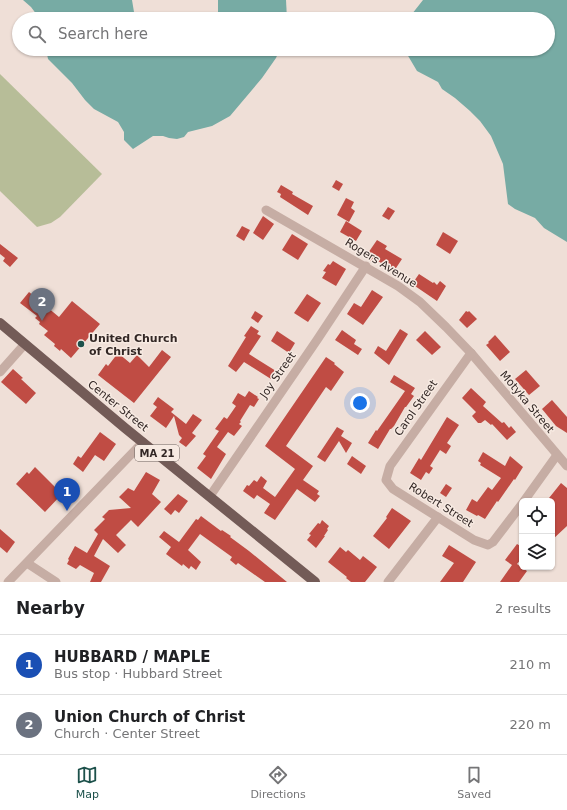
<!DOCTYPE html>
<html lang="en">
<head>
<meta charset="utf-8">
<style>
	body { margin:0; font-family:"DejaVu Sans",sans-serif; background:#f6f6f6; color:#202124 }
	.controls { position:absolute; right:12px; bottom:12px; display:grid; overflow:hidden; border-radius:6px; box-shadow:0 1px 3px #0004 }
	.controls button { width:36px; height:36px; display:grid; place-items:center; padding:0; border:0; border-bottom:1px solid #e0e0e0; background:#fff; color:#202124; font:20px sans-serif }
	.you { position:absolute; left:360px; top:403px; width:14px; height:14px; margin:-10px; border:3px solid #fff; border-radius:50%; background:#1a73e8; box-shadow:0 0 0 6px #1a73e833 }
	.badge { display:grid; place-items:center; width:26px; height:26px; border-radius:50%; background:#1d514b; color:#fff; font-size:13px; font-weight:700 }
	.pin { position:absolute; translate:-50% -33px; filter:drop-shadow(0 1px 2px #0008) }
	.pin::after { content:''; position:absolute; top:21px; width:14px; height:12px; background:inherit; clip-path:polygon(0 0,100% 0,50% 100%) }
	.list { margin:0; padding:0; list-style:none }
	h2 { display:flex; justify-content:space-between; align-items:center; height:52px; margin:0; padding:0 16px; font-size:17px }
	h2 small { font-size:13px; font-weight:400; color:#757577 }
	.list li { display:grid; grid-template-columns:26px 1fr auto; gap:12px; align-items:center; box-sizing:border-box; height:60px; padding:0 16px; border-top:1px solid #e0e0e0 }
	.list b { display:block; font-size:15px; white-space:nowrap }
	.list p { margin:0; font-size:13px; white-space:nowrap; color:#757577 }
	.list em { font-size:13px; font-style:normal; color:#757577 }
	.icon { flex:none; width:22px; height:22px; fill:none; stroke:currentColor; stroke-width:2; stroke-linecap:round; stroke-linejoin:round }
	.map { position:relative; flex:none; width:567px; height:582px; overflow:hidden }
	.search { position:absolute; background:#fff; box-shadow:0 1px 3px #0004; left:12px; right:12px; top:12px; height:44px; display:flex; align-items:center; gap:10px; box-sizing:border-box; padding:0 14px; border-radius:22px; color:#757577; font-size:15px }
	.sheet { height:172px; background:#fff }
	nav { display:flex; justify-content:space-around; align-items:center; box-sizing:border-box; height:56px; border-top:1px solid #e0e0e0; background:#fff; font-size:11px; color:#757577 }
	nav a { display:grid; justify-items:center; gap:2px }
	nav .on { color:#1d514b }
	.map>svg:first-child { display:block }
	.green { fill:#b7bd98 }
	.water { fill:#77aba4 }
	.building { fill:#c04c44 }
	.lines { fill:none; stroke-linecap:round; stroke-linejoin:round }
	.minor { stroke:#c6ada4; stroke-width:9 }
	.primary { stroke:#735b57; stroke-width:10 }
	.poi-dot { fill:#1d514b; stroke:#f7eae2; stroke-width:1.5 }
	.labels { text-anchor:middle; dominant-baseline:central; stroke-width:3; stroke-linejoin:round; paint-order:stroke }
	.shield { fill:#f7eae2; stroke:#6d625e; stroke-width:1 }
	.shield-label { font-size:10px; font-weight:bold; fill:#322725 }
	.street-label { font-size:11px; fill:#322725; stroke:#f7eae2 }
	.poi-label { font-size:11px; font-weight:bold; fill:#322725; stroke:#f7eae2; text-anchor:start }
</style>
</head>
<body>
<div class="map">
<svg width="567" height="582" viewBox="0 0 567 582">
	<rect width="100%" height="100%" fill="#efdfd7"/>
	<polygon class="green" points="0,74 102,174 60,217 51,223 37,227 0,191"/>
	<g class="water">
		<polygon points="23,0 132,0 134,12 138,19 40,19 31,7"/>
		<polygon points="218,0 286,0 287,19 218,19"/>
		<polygon points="423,0 567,0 567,242 544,228 535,218 515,209 508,204 503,164 491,136 480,121 470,111 455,98 442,89 438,82 417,71 404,49 548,49 548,19 408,19"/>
		<path d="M 46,49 L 172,49 C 184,56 195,58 205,49 L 280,49 L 276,58 L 262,78 L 230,116 L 212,126 L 188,132 L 184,137 L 177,139 L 169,138 L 163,136 L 153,136 L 133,149 L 124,140 L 124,132 L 118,122 L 94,109 L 85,100 L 72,83 L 48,59 Z"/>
	</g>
	<g class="building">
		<polygon points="336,180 343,184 339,191 332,187"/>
		<polygon points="281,185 293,192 292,194 313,206 308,215 280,197 281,194 277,192"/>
		<polygon points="346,198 354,202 351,208 355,211 349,222 337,215"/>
		<polygon points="388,207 395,211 389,220 382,216"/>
		<polygon points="263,216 274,224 263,240 253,233"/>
		<polygon points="346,221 362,231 356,241 340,232"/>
		<polygon points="242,226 250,230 244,241 236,236"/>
		<polygon points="443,232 458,241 450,254 436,245"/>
		<polygon points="292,234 308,244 298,260 282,250"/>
		<polygon points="377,240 387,246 385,249 402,259 394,271 378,261 376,261 374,263 366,258 367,256 366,256"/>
		<polygon points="0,244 18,258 10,267 3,261 5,258 0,254"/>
		<polygon points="333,261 346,269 336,286 322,278 326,272 323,271 328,264 330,265"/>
		<polygon points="419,274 433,283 434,282 437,285 440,281 446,286 437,301 412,284"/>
		<polygon points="372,290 383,297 363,325 347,314 354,303 361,307"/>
		<polygon points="29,292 59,317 72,301 100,324 71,358 61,349 60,351 54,346 55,344 44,335 48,331 39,324 40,322 35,318 37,316 20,303"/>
		<polygon points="307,294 321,303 308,322 294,313"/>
		<polygon points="255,311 263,316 258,323 251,318"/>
		<polygon points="466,311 468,312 469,311 477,319 467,328 459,320"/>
		<polygon points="251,326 259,331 257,334 261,336 249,354 276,371 271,379 244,362 236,372 228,366 246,337 244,336"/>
		<polygon points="400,329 408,334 389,365 374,353 378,346 386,351"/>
		<polygon points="342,330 356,340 354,344 362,349 358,355 335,340"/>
		<polygon points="277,331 295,343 289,353 271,341"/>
		<polygon points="425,331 441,347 432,355 416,340"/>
		<polygon points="495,335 510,352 500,361 486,345 489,343 488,342"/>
		<polygon points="162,350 171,357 134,403 98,375 106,364 108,366 118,353 130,363 137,355 149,367"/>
		<polygon points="326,357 335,363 334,364 344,372 331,391 326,387 286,446 313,466 303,480 319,491 317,494 320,496 315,502 297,489 275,520 264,513 270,504 257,495 254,499 243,491 247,485 249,486 254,480 257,482 261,476 267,481 263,488 275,497 295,469 265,446"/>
		<polygon points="13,369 23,378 21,379 36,393 26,404 1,382"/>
		<polygon points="526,370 540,386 529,395 515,379"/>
		<polygon points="394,375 415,388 411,394 414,396 406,407 405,407 394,426 391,429 390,429 378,449 368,443 376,430 377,431 405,391 390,382"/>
		<polygon points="471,388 486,402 483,406 502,423 504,422 509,428 511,426 516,432 507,440 492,424 491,425 485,420 481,423 478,423 472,416 476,412 462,398"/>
		<polygon points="249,391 258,397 257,398 259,399 254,407 250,405 240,421 241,422 239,424 242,426 234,436 228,432 217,447 226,454 211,479 197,468 206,456 203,454 219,431 215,429 224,417 227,419 236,406 232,403 238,393 245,397"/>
		<polygon points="158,397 174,409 171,412 186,424 193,414 202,420 192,433 196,436 186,447 179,442 182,438 179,435 174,416 166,428 150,416 157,407 153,404"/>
		<polygon points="552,400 567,417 567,433 556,426 542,409"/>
		<polygon points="447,417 459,425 447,443 451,446 446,454 440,450 430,466 433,468 429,474 426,472 421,480 410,473 419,458 421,460"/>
		<polygon points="337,427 344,431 341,436 352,443 346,453 339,441 325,462 317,457"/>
		<polygon points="100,432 116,444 104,461 95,455 83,472 73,464 78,456 81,458"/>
		<polygon points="483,452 505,466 510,456 523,467 515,480 514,479 498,502 497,501 485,519 478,515 477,516 466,510 472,499 477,502 488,487 492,490 501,478 480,465 481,463 478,461"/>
		<polygon points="352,456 366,466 361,474 347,464"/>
		<polygon points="35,467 62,494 45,512 16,484 27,472 29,474"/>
		<polygon points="146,472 160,480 152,494 161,502 138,527 131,520 116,535 126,545 118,553 103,539 94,556 110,566 101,582 90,582 94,573 80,565 76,569 67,564 69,560 68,559 75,546 87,553 98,534 94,530 105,519 102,517 109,510 131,508 119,497 128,488 134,491"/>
		<polygon points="561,483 567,488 567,526 552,540 552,501 549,498"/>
		<polygon points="446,484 452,488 446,497 440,493"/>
		<polygon points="178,494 188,501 179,513 175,510 171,515 164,509"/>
		<polygon points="392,508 411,521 389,549 373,536 387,518 386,517"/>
		<polygon points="201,516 221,531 222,530 231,536 230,537 249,551 287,582 265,582 238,563 236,565 230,560 232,557 200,534 188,550 201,562 196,570 191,566 189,569 183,564 182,566 166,554 171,547 159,537 164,531 179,542 196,519 198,520"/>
		<polygon points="322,520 329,526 327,529 328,530 324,536 325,536 316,548 307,540 311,535 309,534 318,523 320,524"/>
		<polygon points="0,529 15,542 7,553 0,547"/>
		<polygon points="517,544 522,547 522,558 517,564 527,571 519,582 500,582 512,565 505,560"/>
		<polygon points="449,545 476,562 463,582 440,582 454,563 442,556"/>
		<polygon points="340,547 346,552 348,550 360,560 363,556 377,567 365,582 351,582 346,578 347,577 328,562"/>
	</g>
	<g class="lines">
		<g class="minor">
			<polyline points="266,210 398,286 420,302 446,327 471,353 567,466"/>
			<polyline points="471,353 390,466 386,480 393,489 474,540 488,545 493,542 522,504"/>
			<polyline points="0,372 24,345"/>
			<polyline points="210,496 317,340 366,266"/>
			<polyline points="524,501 557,455"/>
			<polyline points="27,563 56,582"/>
			<polyline points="8,582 143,442"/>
			<polyline points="388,582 438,517"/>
		</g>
		<polyline class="primary" points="0,323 125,428 315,582"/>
	</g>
	<circle class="poi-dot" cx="81" cy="344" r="4"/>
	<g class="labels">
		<rect class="shield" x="135" y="445" width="44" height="16" rx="3"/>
		<g class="shield-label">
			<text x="157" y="453">MA 21</text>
		</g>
		<g class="street-label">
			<text transform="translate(381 263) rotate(32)">Rogers Avenue</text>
			<text transform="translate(278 375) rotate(-55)">Joy Street</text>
			<text transform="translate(527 402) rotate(50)">Motyka Street</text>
			<text transform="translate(118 406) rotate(39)">Center Street</text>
			<text transform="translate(416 408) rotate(-55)">Carol Street</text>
			<text transform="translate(441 505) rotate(32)">Robert Street</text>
		</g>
		<g class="poi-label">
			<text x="89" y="338">United Church<tspan x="89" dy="13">of Christ</tspan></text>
		</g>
	</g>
</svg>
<div class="controls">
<button><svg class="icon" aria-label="locate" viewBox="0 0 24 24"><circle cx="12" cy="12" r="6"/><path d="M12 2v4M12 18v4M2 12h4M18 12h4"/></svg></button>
<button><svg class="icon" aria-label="layers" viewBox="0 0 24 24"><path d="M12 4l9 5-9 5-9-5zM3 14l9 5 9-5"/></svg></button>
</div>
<div class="you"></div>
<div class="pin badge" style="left:67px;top:511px;background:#1a4fb4">1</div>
<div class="pin badge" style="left:42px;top:321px;background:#6b7280">2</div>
<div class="search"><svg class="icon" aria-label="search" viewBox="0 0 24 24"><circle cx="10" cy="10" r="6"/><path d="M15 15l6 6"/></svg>Search here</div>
</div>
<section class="sheet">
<h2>Nearby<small>2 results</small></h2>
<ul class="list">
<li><span class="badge" style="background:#1a4fb4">1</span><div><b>HUBBARD / MAPLE</b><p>Bus stop · Hubbard Street</p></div><em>210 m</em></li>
<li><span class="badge" style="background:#6b7280">2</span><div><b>Union Church of Christ</b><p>Church · Center Street</p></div><em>220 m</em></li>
</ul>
</section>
<nav>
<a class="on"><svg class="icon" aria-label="map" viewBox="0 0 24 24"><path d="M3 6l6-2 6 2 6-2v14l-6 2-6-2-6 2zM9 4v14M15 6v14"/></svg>Map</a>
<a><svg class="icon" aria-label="directions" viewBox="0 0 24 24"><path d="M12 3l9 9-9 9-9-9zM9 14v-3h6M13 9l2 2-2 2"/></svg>Directions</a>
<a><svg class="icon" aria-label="saved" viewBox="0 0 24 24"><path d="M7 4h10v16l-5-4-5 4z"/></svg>Saved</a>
</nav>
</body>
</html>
